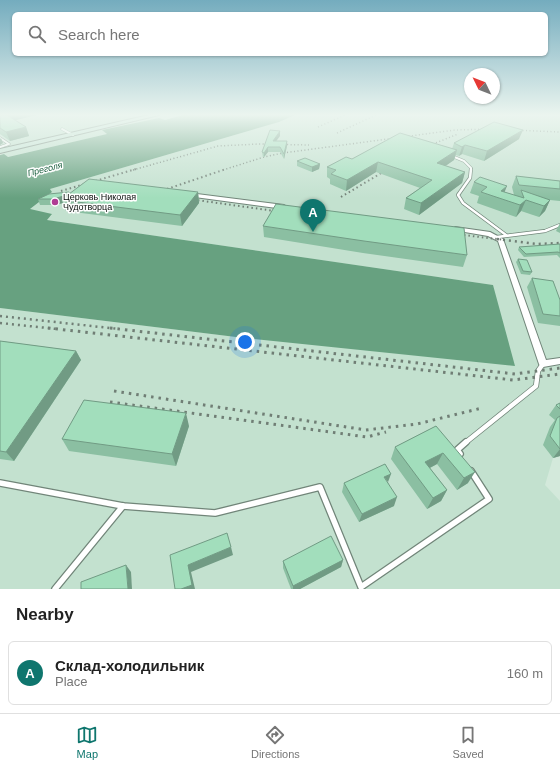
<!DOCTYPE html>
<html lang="en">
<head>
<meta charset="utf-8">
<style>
	body { margin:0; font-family:Arial,sans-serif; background:#f2f2f2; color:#222 }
	.compass { position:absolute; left:464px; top:68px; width:36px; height:36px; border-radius:50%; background:#fff; box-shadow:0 1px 3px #0004; rotate:313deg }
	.you { position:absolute; left:245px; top:342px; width:14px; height:14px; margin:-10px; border:3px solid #fff; border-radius:50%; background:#1a73e8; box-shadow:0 0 0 6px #1a73e833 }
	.badge { display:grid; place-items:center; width:26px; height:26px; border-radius:50%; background:#0f766e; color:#fff; font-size:13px; font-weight:700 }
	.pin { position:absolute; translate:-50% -33px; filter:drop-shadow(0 1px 2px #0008) }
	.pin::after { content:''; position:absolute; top:21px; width:14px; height:12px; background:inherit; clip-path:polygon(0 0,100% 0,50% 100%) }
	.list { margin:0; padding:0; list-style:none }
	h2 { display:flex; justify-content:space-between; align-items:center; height:52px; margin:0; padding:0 16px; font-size:17px }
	h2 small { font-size:13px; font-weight:400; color:#767676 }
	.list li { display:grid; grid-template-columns:26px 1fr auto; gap:12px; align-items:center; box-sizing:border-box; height:64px; margin:0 8px 8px; padding:0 8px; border:1px solid #e0e0e0; border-radius:6px }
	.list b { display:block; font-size:15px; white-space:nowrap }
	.list p { margin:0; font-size:13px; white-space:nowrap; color:#767676 }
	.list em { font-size:13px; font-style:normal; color:#767676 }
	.icon { flex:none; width:22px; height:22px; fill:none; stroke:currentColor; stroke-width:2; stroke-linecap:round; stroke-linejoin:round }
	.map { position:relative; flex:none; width:560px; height:589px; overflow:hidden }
	.search { position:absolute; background:#fff; box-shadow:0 1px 3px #0004; left:12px; right:12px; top:12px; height:44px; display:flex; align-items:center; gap:10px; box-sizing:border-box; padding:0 14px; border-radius:6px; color:#767676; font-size:15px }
	.sheet { height:124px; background:#fff }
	nav { display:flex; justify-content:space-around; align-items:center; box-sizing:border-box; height:56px; border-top:1px solid #e0e0e0; background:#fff; font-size:11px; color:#767676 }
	nav a { display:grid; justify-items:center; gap:2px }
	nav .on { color:#0f766e }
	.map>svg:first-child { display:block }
	.built { fill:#c3e1cf }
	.water { fill:#67a180 }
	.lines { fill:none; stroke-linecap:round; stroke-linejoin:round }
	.lane-far3-casing { stroke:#718579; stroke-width:3 }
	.lane-far2-casing { stroke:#718579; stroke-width:4 }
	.lane-far1-casing { stroke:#718579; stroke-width:6 }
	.lane-casing { stroke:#718579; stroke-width:8 }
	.street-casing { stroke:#718579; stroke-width:2 }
	.secondary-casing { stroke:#718579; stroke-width:2 }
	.lane-far3 { stroke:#fff; stroke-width:2 }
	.lane-far2 { stroke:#fff; stroke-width:2.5 }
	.lane-far1 { stroke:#fff; stroke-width:4.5 }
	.lane { stroke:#fff; stroke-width:5.5 }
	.street { fill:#fff; fill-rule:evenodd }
	.secondary { fill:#c5e4d5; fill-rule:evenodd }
	.rail-far3 { stroke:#707e75; stroke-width:1.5; stroke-dasharray:1 2.5; stroke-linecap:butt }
	.rail-far2 { stroke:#707e75; stroke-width:2; stroke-dasharray:1.5 3; stroke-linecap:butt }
	.rail-far1 { stroke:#707e75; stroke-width:2.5; stroke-dasharray:2 4; stroke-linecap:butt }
	.rail { stroke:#707e75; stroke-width:3; stroke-dasharray:2.5 5; stroke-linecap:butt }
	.wall { fill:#8bbfa2 }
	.shaded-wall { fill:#719b84 }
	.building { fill:#a2debc; stroke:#719b84 }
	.poi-dot { fill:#b03b94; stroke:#fff; stroke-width:1.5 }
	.labels { text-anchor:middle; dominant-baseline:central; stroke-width:3; stroke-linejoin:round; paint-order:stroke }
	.far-water-label { font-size:9px; font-style:italic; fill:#1d6141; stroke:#fff }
	.far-poi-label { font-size:9px; fill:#070e0a; stroke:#fff; text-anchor:start }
</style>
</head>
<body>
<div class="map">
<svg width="560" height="589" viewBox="0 0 560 589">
	<rect width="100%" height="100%" fill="#d3e9db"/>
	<g class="built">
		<polygon points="0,115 150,115 0,148"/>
		<polygon points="160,115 183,115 165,120 103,131 108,134 7,157 2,152"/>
		<polygon points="295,115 560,115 560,409 550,414 558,422 553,458 545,485 560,501 560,589 0,589 0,308 244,338 493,285 46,220 52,215 29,210 52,192 50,189 279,122"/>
	</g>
	<polygon class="water" points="183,115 295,115 279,122 50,189 52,192 30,209 52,214 47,220 493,285 515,366 244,338 0,308 0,155 4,154 8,157 107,134 102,130 159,118 165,120"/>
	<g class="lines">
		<defs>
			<g id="lane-far3">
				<polyline points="62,129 73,135"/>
				<polyline points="0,138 9,144 0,147"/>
				<polyline points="452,156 464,161 471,168 471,170"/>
			</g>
			<g id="lane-far2">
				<polyline points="471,169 470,178 458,195 463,203 506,235"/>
				<polyline points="497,237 545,231 560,225"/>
			</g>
			<polyline id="lane-far1" points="465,443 536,386 538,371 543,364"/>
			<g id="lane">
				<polyline points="460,454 457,450 466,442"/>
				<polyline points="0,483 123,506 215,513 320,487 361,587 489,499 471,471"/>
				<polyline points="55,589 123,506"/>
			</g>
			<g id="street">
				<polygon points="189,193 284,205 287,207 284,209 187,196 186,195"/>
				<polygon points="455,227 490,232 503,239 546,360 560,358 560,364 543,367 540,366 539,364 498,241 488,236 453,230 452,229"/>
			</g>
			<polygon id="secondary" points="149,115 159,115 0,153 0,149"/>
		</defs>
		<use href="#lane-far3" class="lane-far3-casing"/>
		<use href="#lane-far2" class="lane-far2-casing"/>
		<use href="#lane-far1" class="lane-far1-casing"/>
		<use href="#lane" class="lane-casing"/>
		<use href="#street" class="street-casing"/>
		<use href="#secondary" class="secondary-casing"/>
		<use href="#lane-far3" class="lane-far3"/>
		<use href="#lane-far2" class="lane-far2"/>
		<use href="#lane-far1" class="lane-far1"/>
		<use href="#lane" class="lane"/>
		<use href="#street" class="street"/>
		<use href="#secondary" class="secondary"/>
		<g class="rail-far3">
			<polyline points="318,127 345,115"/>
			<polyline points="512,130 560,132"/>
			<polyline points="337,133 376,115"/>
			<polyline points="423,148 458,134"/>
			<polyline points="133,170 218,146 259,144 309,145"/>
			<polyline points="223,170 264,157 283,153 455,130 492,129"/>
			<polyline points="386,170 390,168"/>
		</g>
		<g class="rail-far2">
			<polyline points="167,189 226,169"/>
			<polyline points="61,191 136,169"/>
			<polyline points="341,197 388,169"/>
			<polyline points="189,199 282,212"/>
			<polyline points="455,234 505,240"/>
		</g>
		<g class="rail-far1">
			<polyline points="497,239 537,244 560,243"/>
			<polyline points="0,316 119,329"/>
			<polyline points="0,323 57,329"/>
		</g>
		<g class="rail">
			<polyline points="48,328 513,380 560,374"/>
			<polyline points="110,328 515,374 560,368"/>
			<polyline points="114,391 366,430 417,424 482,408"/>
			<polyline points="110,402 367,437 386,432"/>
		</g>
	</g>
	<g class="wall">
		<polygon points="0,115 15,121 26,127 29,136 10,141 0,134"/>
		<polygon points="280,136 276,141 287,141 287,146 284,159 280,152 268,152 264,157 263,157 262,152"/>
		<polygon points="519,139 484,161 462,154 459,156 456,155 454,160 445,166 465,172 462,183 419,215 404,209 406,198 420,188 376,172 346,191 330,184 330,179 327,177 327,167 352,159 452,149 454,143"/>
		<polygon points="297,161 320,164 319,169 312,172 297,166"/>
		<polygon points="516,176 560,181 560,201 550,200 545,211 539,217 521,211 516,217 477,203 479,196 470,193 474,182 514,195 512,187"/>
		<polygon points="198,192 199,203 182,226 66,211 63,203 55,205 40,205 38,199 70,194"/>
		<polygon points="560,223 560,233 556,231"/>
		<polygon points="263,226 467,255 463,267 363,253 264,237"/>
		<polygon points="560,244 560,258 557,255 524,257 518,250 519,247"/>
		<polygon points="518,259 532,272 530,275 521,274 516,262"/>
		<polygon points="532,278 560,316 560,326 538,323 527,287"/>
		<polygon points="0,341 76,351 81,360 14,461 0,459"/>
		<polygon points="560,403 560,456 553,458 543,445 550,427 555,420 549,415 556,405"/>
		<polygon points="189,426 176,466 69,451 62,439"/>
		<polygon points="436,426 468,483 457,490 437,464 430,468 447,490 441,501 427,509 391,459 395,447"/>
		<polygon points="388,482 394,506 359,522 342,492 344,483"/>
		<polygon points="343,560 341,567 300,589 291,589 283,568 283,561"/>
	</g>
	<g class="shaded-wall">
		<polygon points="5,115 37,115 8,122"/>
		<polygon points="26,127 29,136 10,141 6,132"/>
		<polygon points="523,130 519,139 484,161 487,151"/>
		<polygon points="280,131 280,136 273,145 273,141"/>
		<polygon points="1,138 3,143 0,145 0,139"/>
		<polygon points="287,141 287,146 284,159 284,154"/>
		<polygon points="465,145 462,154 459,156 462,147"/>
		<polygon points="268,147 268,152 264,157 264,153"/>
		<polygon points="457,150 454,160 434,174 437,163"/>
		<polygon points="378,162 376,172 346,191 347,180"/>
		<polygon points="320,164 319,169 312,172 312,167"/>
		<polygon points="465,172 462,183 419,215 421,203"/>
		<polygon points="507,186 503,196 501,191"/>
		<polygon points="198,192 199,203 182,226 180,215"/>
		<polygon points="69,195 71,198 61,200 63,203 55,205 53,199"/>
		<polygon points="526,200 521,211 516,217 520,205"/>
		<polygon points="550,200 545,211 539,217 544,206"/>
		<polygon points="76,351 81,360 14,461 6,452"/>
		<polygon points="186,413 189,426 176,466 172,454"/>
		<polygon points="560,449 560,456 553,458"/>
		<polygon points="443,453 437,464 420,473 425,462"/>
		<polygon points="475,472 468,483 457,490 464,478"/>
		<polygon points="391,474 388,482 384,477"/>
		<polygon points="447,490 441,501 427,509 433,498"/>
		<polygon points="397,497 394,506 359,522 362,514"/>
		<polygon points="231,547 233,555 191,572 195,589 181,589 188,565"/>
		<polygon points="343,560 341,567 300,589 293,589 293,586"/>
		<polygon points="126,565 131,572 132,589 128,589"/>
	</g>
	<g class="building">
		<polygon points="0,115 7,115 26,127 6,132 0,128"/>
		<polygon points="494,122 523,130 487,151 465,145 462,147 454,143"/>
		<polygon points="270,130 280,131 273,141 287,141 284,154 280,147 268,147 264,153 262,152"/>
		<polygon points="400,133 457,150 437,163 465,172 421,203 406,198 432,180 378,162 347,180 331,174 336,170 327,167 346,157 352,159"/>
		<polygon points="305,158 320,164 312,167 297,161"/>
		<polygon points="516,176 560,181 560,189 519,185"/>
		<polygon points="480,177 507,186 501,191 524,198 521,190 550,200 544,206 526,200 520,205 481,192 487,187 474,182"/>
		<polygon points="89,179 198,192 180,215 61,200"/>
		<polygon points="69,192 69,194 67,195 53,199 38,199 49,194"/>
		<polygon points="276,204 464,228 467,255 364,241 263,226"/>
		<polygon points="560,244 560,253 558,252 526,254 519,247"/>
		<polygon points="518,259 527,260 532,272 523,271"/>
		<polygon points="532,278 553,281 560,300 560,316 543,314"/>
		<polygon points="0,341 76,351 6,452 0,451"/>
		<polygon points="84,400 186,413 172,454 62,439"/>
		<polygon points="560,403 560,409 556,405"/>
		<polygon points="560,416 560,449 550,436 557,418"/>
		<polygon points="436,426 475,472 464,478 443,453 425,462 447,490 433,498 395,447"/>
		<polygon points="385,464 391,474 384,477 397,497 362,514 344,483"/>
		<polygon points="227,533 231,547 188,565 192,585 181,589 175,589 170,555"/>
		<polygon points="331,536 343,560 293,586 283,561"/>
		<polygon points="126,565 128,589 81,589 81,582"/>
	</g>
	<linearGradient id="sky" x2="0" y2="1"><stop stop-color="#74acbe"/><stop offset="0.58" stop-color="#ebf5ef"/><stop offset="1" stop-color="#ebf5ef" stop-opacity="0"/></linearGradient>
	<rect width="560" height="198" fill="url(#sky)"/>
	<circle class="poi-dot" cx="55" cy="202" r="4"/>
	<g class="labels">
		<g class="far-water-label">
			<text transform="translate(45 169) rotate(-14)">Преголя</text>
		</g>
		<g class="far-poi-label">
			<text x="63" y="197">Церковь Николая<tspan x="63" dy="10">Чудотворца</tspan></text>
		</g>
	</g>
</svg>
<svg class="compass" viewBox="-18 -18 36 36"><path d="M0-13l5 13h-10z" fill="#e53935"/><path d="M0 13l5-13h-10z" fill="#767676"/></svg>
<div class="you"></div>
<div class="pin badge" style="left:313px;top:232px">A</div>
<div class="search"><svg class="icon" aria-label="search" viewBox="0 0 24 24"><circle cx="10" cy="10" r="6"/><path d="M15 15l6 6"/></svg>Search here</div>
</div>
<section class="sheet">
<h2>Nearby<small></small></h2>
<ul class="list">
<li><span class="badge">A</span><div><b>Склад-холодильник</b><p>Place</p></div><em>160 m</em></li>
</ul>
</section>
<nav>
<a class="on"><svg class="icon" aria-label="map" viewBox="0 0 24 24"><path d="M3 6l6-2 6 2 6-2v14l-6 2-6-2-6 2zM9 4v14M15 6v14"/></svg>Map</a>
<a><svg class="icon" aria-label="directions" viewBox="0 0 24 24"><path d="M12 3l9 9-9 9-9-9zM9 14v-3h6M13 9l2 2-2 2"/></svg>Directions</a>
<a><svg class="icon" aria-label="saved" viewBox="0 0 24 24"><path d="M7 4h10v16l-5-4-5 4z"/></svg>Saved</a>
</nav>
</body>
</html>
